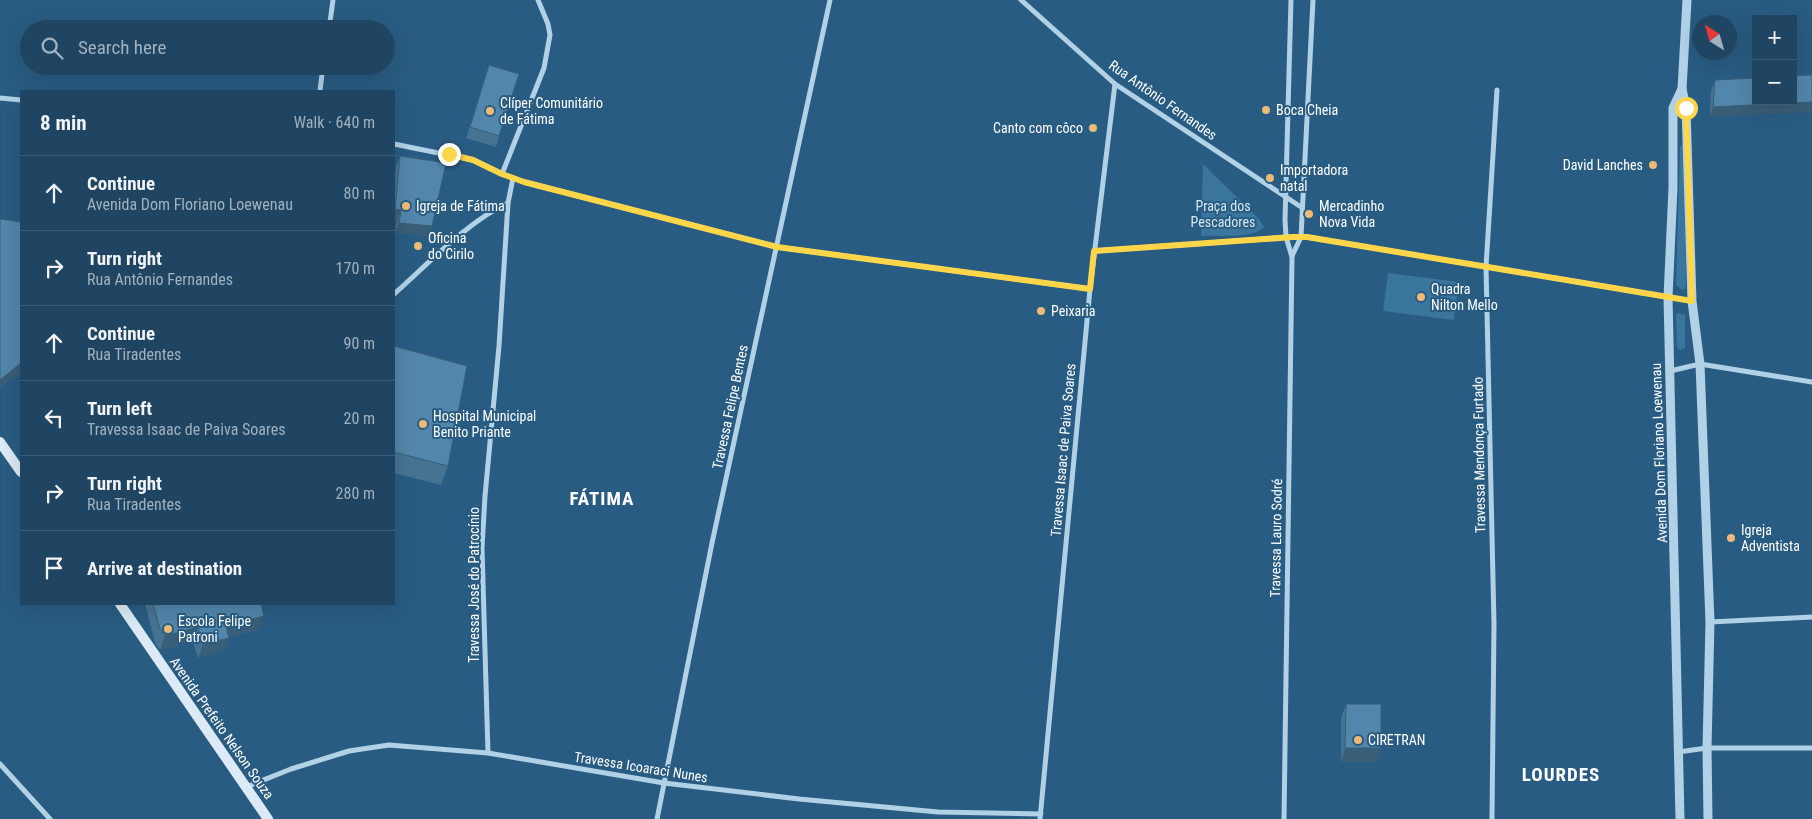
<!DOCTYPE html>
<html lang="en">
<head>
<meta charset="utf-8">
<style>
	body { margin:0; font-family:"Roboto Condensed",sans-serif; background:#274c68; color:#f1f3f6 }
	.controls { position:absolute; right:15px; top:15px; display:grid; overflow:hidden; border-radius:0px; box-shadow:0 5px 20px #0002 }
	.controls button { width:45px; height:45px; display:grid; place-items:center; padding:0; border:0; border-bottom:1px solid #3c5d77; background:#1f4562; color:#f1f3f6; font:25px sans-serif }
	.compass { position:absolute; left:1692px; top:15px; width:45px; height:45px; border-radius:50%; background:#1f4562; box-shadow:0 5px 20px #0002; rotate:323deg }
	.stop { position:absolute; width:15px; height:15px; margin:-11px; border:4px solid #ffd54a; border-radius:50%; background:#fff }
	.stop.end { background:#ffd54a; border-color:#fff; box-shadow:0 1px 5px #0008 }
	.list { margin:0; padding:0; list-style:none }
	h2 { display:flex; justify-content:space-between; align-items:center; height:65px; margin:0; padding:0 20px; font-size:21px }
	h2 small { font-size:16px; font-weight:400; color:#a1b1be }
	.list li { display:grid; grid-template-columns:32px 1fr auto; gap:15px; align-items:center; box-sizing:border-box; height:75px; padding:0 20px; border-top:1px solid #3c5d77 }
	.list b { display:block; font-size:19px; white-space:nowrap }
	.list p { margin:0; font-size:16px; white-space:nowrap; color:#a1b1be }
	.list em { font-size:16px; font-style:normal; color:#a1b1be }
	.icon { flex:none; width:28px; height:28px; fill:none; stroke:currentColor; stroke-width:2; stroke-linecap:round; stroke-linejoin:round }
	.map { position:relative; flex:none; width:1812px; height:819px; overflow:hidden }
	.search { position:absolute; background:#1f4562; box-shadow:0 5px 20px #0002; left:20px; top:20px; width:375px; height:55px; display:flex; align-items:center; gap:12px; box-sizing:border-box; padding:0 18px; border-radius:28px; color:#a1b1be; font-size:19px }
	.panel { position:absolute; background:#1f4562; box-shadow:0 5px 20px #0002; left:20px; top:90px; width:375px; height:515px; border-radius:0px }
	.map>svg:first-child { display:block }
	.green { fill:#3a759d }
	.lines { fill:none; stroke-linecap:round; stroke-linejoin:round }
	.minor { stroke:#b1d1e6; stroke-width:5 }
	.tertiary { stroke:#b1d1e6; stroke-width:9 }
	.secondary { stroke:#dbeaf6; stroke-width:10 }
	.wall { fill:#477392 }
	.shaded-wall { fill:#395e77 }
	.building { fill:#5286aa; stroke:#395e77 }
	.route { stroke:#ffd54a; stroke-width:6 }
	.poi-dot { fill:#edba78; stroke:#295c82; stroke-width:2 }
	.labels { text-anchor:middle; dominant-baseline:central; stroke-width:4; stroke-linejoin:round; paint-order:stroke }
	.street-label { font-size:14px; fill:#fff; stroke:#295c82 }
	.poi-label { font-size:14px; fill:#fff; stroke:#295c82; text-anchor:start }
	.park-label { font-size:14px; fill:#d4e8f5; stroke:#295c82 }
	.district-label { font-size:19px; font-weight:bold; letter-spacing:1px; fill:#fff; stroke:#295c82 }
</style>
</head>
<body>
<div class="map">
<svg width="1812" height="819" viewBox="0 0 1812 819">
	<rect width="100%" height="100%" fill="#295c82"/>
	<g class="green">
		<polygon points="1683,143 1685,147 1686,284 1686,288 1682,290 1676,285 1680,147"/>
		<path d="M 1203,164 L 1259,219 L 1264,227 C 1254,239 1216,235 1201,236 Z"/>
		<polygon points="1388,273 1459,282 1454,320 1383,311"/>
		<polygon points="1678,313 1685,315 1685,348 1680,350 1677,347 1676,315"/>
	</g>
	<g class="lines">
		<g class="minor">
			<polyline points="1021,0 1115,84 1301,207"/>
			<polyline points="329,29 333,0"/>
			<polyline points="320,91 323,66"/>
			<polyline points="0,98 21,100"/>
			<polyline points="394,144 473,160 502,174 524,182 777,247 1090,289"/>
			<polyline points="502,174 544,68 550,35 548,24 538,0"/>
			<polyline points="1094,251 1293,237 1307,237 1692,301"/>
			<polyline points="1292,256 1301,237 1313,0"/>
			<path d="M 394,294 C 427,265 468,221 508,203"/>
			<polyline points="1670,371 1700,364 1812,382"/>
			<polyline points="1710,622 1812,617"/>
			<polyline points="1678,752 1707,748 1812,748"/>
			<polyline points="488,753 482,548 485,496 499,346 508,203 513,178"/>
			<polyline points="0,764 50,819"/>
			<polyline points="246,787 291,769 349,751 389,745 488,753 664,783 799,799 938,812 1041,814"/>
			<polyline points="657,819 712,543 830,0"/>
			<polyline points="1040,819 1090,289 1115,84"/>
			<polyline points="1284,819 1292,257 1286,237 1285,220 1291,0"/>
			<polyline points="1492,819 1494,624 1486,267 1497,90"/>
		</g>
		<g class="tertiary">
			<polyline points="1687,0 1682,89 1686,108 1692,301 1700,364 1710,622 1707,748 1708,819"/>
			<polyline points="1680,819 1668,297 1673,188 1673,108 1682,89"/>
		</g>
		<g class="secondary">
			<polyline points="0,442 21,472"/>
			<polyline points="120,604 268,819"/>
		</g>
	</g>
	<g class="wall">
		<polygon points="489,65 499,136 496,147 466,138"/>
		<polygon points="1812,75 1710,117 1711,91 1715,80"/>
		<polygon points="400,156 429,236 395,233 397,220 394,220 394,192 396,166"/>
		<polygon points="394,346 448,466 441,485 394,473"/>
		<polygon points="145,604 261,604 260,629 229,637 224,651 198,658 193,641 160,650 155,643"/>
		<polygon points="1346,704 1381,748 1376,762 1341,762 1341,718"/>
	</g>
	<g class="shaded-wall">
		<polygon points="1812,102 1812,112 1710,117 1713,107"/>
		<polygon points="395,209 401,210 397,220 394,220 394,212"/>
		<polygon points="399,223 432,226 429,236 395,233"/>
		<polygon points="21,363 21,372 0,389 0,380"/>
		<polygon points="264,616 260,629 221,639 226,626"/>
		<polygon points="198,627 193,641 160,650 165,636"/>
		<polygon points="229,638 224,651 198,658 203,644"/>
		<polygon points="1345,748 1381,748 1376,762 1341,762"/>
	</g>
	<g class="building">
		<polygon points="489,65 519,74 499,136 470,127"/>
		<polygon points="1812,75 1812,102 1713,107 1715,80 1756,78 1756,101 1793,101 1793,76"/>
		<polygon points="400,156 446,163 432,226 399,223 401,210 395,209"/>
		<polygon points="0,219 21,222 21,363 0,380"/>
		<polygon points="394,346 467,366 448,466 394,452"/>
		<polygon points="153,604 261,604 264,616 226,626 229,638 203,644 198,627 165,636 160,629"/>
		<polygon points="1346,704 1381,704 1381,748 1345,748"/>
	</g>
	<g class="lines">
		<polyline class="route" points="449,154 473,160 502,174 524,182 777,247 1090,289 1094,251 1293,237 1307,237 1692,301 1686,108"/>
	</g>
	<g class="poi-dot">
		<circle cx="1266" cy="110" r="5"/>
		<circle cx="490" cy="111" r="5"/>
		<circle cx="1093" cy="128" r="5"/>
		<circle cx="1653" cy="165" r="5"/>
		<circle cx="1270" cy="178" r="5"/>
		<circle cx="406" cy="206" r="5"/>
		<circle cx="1309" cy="214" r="5"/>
		<circle cx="418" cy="246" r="5"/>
		<circle cx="1421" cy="297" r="5"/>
		<circle cx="1041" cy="311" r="5"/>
		<circle cx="423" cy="424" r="5"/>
		<circle cx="1731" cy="538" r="5"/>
		<circle cx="168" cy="629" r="5"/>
		<circle cx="1358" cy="740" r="5"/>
	</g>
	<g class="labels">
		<g class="street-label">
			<text transform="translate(1163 100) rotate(35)">Rua Antônio Fernandes</text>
			<text transform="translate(730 407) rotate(-78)">Travessa Felipe Bentes</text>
			<text transform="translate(1063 450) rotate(-85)">Travessa Isaac de Paiva Soares</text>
			<text transform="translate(1659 453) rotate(-92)">Avenida Dom Floriano Loewenau</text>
			<text transform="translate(1479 455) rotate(-91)">Travessa Mendonça Furtado</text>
			<text transform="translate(1276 538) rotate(-89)">Travessa Lauro Sodré</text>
			<text transform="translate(474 585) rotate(-90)">Travessa José do Patrocínio</text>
			<text transform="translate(222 728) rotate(55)">Avenida Prefeito Nelson Souza</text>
			<text transform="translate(641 767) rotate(9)">Travessa Icoaraci Nunes</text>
		</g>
		<g class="poi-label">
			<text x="500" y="103">Clíper Comunitário<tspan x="500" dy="16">de Fátima</tspan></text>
			<text x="1276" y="110">Boca Cheia</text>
			<text x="1083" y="128" text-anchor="end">Canto com côco</text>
			<text x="1643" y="165" text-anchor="end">David Lanches</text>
			<text x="1280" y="170">Importadora<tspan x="1280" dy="16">natal</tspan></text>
			<text x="416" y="206">Igreja de Fátima</text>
			<text x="1319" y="206">Mercadinho<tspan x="1319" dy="16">Nova Vida</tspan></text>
			<text x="428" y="238">Oficina<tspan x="428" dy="16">do Cirilo</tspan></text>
			<text x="1431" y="289">Quadra<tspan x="1431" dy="16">Nilton Mello</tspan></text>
			<text x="1051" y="311">Peixaria</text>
			<text x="433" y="416">Hospital Municipal<tspan x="433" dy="16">Benito Priante</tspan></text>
			<text x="1741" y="530">Igreja<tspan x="1741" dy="16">Adventista</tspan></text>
			<text x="178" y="621">Escola Felipe<tspan x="178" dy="16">Patroni</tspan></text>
			<text x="1368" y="740">CIRETRAN</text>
		</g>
		<g class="park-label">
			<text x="1223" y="206">Praça dos<tspan x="1223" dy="16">Pescadores</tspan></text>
		</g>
		<g class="district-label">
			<text x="602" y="498">FÁTIMA</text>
			<text x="1561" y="774">LOURDES</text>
		</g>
	</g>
</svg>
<div class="controls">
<button>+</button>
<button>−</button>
</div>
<svg class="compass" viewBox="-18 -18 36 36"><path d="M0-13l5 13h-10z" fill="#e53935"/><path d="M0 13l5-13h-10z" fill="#a1b1be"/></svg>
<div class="stop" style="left:1686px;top:108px"></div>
<div class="stop end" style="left:449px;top:154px"></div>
<div class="search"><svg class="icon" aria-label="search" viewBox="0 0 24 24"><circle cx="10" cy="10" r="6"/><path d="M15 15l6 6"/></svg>Search here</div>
<section class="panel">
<h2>8 min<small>Walk · 640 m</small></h2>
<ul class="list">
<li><svg class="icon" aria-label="ahead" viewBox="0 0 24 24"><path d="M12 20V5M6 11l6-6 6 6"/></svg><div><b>Continue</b><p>Avenida Dom Floriano Loewenau</p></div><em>80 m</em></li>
<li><svg class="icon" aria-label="right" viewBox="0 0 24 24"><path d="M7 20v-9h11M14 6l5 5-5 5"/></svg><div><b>Turn right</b><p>Rua Antônio Fernandes</p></div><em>170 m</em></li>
<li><svg class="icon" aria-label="ahead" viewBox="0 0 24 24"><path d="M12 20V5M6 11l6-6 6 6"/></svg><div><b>Continue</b><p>Rua Tiradentes</p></div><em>90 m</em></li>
<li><svg class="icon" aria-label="left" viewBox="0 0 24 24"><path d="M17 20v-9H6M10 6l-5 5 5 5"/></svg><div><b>Turn left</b><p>Travessa Isaac de Paiva Soares</p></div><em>20 m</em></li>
<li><svg class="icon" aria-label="right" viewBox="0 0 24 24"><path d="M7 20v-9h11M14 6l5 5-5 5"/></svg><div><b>Turn right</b><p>Rua Tiradentes</p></div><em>280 m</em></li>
<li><svg class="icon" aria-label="arrive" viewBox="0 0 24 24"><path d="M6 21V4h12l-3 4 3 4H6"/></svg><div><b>Arrive at destination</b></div></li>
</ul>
</section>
</div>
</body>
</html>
